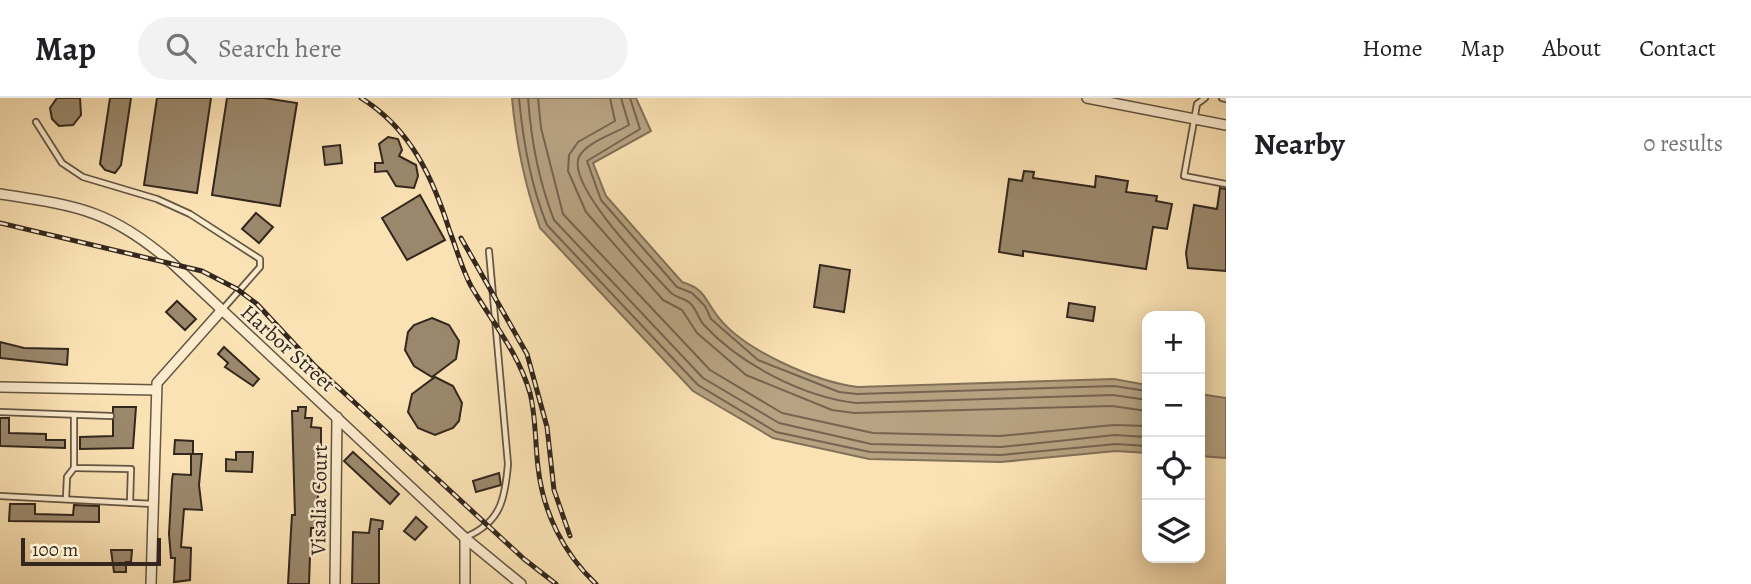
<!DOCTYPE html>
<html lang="en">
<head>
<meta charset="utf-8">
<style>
	body { margin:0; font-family:Alegreya,serif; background:#f2f2f2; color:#202124 }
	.controls { position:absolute; right:21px; bottom:21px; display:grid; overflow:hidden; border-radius:14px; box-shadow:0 4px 18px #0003 }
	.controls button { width:63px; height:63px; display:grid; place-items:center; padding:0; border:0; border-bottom:2px solid #e0e0e0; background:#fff; color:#202124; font:35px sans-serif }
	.scale { position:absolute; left:21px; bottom:18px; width:140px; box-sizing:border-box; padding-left:7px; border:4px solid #33271d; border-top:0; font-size:19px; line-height:24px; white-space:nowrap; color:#33271d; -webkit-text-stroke:5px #fcecce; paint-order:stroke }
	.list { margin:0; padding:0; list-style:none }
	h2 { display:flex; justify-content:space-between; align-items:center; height:91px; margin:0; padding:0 28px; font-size:30px }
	h2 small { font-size:23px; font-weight:400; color:#757577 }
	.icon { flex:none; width:38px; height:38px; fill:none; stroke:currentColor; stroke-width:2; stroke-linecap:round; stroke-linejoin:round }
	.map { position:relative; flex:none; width:1226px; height:486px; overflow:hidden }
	header { display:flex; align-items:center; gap:42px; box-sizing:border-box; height:98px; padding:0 35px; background:#fff; border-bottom:2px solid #e0e0e0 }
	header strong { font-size:33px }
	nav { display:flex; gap:38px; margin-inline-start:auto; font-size:24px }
	.search { width:490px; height:63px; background:#f2f2f2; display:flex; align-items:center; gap:18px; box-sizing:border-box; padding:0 24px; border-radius:38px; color:#757577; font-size:26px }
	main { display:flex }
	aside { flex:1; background:#fff }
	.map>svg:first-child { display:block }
	.water { fill:#b7a281; stroke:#827159; stroke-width:2 }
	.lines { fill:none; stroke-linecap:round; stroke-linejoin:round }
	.shore { stroke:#75644f; stroke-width:2 }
	.building { fill:#9b886c; stroke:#33271d; stroke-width:2 }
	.lane-casing { stroke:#655643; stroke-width:8 }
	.street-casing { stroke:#655643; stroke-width:12 }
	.lane { stroke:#fcecce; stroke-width:4.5 }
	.street { stroke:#fcecce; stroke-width:9 }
	.rail-casing { stroke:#33271d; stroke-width:5 }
	.rail { stroke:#fcecce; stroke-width:2.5; stroke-dasharray:8; stroke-linecap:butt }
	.labels { text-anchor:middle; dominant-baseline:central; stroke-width:5; stroke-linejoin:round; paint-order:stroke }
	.street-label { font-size:21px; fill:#33271d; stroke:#fcecce }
</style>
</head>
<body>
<header>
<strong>Map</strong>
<div class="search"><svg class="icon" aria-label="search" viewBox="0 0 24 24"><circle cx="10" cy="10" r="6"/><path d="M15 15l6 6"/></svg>Search here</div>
<nav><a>Home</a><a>Map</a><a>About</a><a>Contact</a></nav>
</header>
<main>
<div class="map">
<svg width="1226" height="486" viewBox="0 0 1226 486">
	<rect width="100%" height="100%" fill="#fbe2b4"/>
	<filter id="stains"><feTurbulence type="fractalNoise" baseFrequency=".00286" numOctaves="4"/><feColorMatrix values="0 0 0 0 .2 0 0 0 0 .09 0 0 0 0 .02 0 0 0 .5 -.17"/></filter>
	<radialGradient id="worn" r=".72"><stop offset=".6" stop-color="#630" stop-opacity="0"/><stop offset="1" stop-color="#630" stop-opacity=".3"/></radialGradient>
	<g class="water">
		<path d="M 512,0 L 636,0 L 651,33 L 593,65 L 606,98 L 682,184 C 705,191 704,200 716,216 C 740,251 816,284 858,289 L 1114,281 L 1147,287 L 1147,355 L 1116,353 L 1001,364 L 869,361 L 773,340 L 693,293 L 540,130 C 525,88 516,45 512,0 Z"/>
		<polygon points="1200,296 1226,300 1226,360 1200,358"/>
	</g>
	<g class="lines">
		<g class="shore">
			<path d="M 519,0 C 523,43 530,86 547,127 L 698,287 L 776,334 L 870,354 L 1001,357 L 1116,346 L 1147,348"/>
			<path d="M 528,0 C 531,41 539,84 554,122 L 703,280 L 779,325 L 871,346 L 1001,349 L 1115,337 L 1147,339"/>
			<polyline points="538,0 541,30 563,116 710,272 782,315 873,335 1000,338 1114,327 1147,328"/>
			<polyline points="610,0 615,23 578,44 569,57 568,73 586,114 663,202 682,212 697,235 746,277 832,312 854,315 1112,308 1147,313"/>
			<path d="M 621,0 L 629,27 C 616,35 586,44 579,59 C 566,88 651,173 671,195 C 677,200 684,200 690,205 C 697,212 698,220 704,227 C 740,266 803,299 856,305 L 1113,297 L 1147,302"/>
			<polyline points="630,0 640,31 587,63 601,102 677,189 692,195 705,208 711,221 758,262 839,294 857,296 1114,288 1147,293"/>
		</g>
	</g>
	<g class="building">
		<polygon points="57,0 80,0 81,17 73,27 59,28 52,21 50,10"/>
		<polygon points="110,0 131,0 121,67 115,75 105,72 100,66"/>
		<polygon points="157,0 211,0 197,95 144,87"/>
		<polygon points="227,0 264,0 297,5 280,108 212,97"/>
		<polygon points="388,39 398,41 402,52 399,58 416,67 418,78 414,90 396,88 387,73 375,74 375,65 383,65 379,46"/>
		<polygon points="340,47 342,65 325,67 323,49"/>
		<polygon points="1024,73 1034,74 1033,80 1095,89 1096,78 1128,83 1126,94 1157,98 1156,103 1172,106 1167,131 1153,129 1146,171 1023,153 1023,158 999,154 1009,81 1022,83"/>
		<polygon points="1220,90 1226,91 1226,173 1188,170 1186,155 1194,107 1217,111"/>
		<polygon points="420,97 445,142 407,162 382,120"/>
		<polygon points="256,115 273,129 259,145 242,131"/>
		<polygon points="820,167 850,172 844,214 814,209"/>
		<polygon points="177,203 196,221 185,232 166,214"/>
		<polygon points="1069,205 1095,209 1093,223 1067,219"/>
		<polygon points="432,220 449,227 459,243 456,261 432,279 414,268 405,252 408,234 414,227"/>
		<polygon points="0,244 24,250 68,251 67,267 0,260"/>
		<polygon points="224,249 259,281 253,288 225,269 228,265 218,256"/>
		<polygon points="435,279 453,288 462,305 459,323 453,330 435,337 418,330 408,314 412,296"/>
		<polygon points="113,309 136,309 133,350 80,351 80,339 113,338"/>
		<polygon points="298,309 306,309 305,320 312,320 311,329 321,330 321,367 315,430 311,430 309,486 288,486 291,433 292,417 295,417 292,313 298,313"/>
		<polygon points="0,320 9,320 9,335 46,336 46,342 65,342 65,350 0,348"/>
		<polygon points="175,342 193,343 193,356 174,356"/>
		<polygon points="236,354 253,354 252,374 226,373 226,361 236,362"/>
		<polygon points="353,354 399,396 390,406 344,363"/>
		<polygon points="191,356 202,356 199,387 202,412 184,411 181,449 191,450 190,482 174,484 175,460 171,460 169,436 172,382 173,376 191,377"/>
		<polygon points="499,375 501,387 476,394 473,383"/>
		<polygon points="10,406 35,406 35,416 73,417 74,407 99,408 99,424 9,423"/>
		<polygon points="416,419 427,429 415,442 404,433"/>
		<polygon points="371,421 383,423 382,431 379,431 379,486 352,486 353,434 369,435"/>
		<polygon points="111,452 132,452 131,464 126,464 126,474 114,474"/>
	</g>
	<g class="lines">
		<defs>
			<g id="lane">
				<polyline points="1205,0 1197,6 1184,78 1226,86"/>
				<polyline points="1222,0 1226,1"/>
				<polyline points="36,24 62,65 83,79 157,101 190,116 260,161 260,169 222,212"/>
				<polyline points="0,314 111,318"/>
				<polyline points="74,317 74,370 131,371 130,405"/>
				<polyline points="0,398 153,406"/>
				<polyline points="66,401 67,379 74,370"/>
				<path d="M 466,439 C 501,424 505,401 508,366 L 489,153"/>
			</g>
			<g id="street">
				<polyline points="1087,0 1226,27"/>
				<path d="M 0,96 C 79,108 111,112 173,166 L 465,440 L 521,486"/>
				<polyline points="0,289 156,292"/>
				<polyline points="151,486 157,285 221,213"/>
				<polyline points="335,486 337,319"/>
				<polyline points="465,486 465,440"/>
			</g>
		</defs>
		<use href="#lane" class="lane-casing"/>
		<use href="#street" class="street-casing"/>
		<use href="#lane" class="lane"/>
		<use href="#street" class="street"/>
		<defs>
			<g id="rail">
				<path d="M 361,0 C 411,31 433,80 450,134 C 457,152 462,171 471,188 C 492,224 518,254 530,295 C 536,319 535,344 538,369 C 543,414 563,455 596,486"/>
				<polyline points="0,125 202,173 237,191 257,206 314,267 524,461 556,486"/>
				<polyline points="461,140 527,256 547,329 554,392 570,438"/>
			</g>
		</defs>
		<use href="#rail" class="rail-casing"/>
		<use href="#rail" class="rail"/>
	</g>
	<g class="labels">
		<g class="street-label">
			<text transform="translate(288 250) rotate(42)">Harbor Street</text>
			<text transform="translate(319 402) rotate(-89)">Visalia Court</text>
		</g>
	</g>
	<rect width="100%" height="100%" filter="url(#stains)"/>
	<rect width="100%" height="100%" fill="url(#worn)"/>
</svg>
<div class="controls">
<button>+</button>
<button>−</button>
<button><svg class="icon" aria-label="locate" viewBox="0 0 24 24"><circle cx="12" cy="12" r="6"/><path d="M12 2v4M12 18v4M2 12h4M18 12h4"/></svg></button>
<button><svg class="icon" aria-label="layers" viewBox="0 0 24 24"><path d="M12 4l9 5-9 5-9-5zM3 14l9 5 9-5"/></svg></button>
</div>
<div class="scale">100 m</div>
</div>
<aside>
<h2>Nearby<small>0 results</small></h2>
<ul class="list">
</ul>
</aside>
</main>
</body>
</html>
